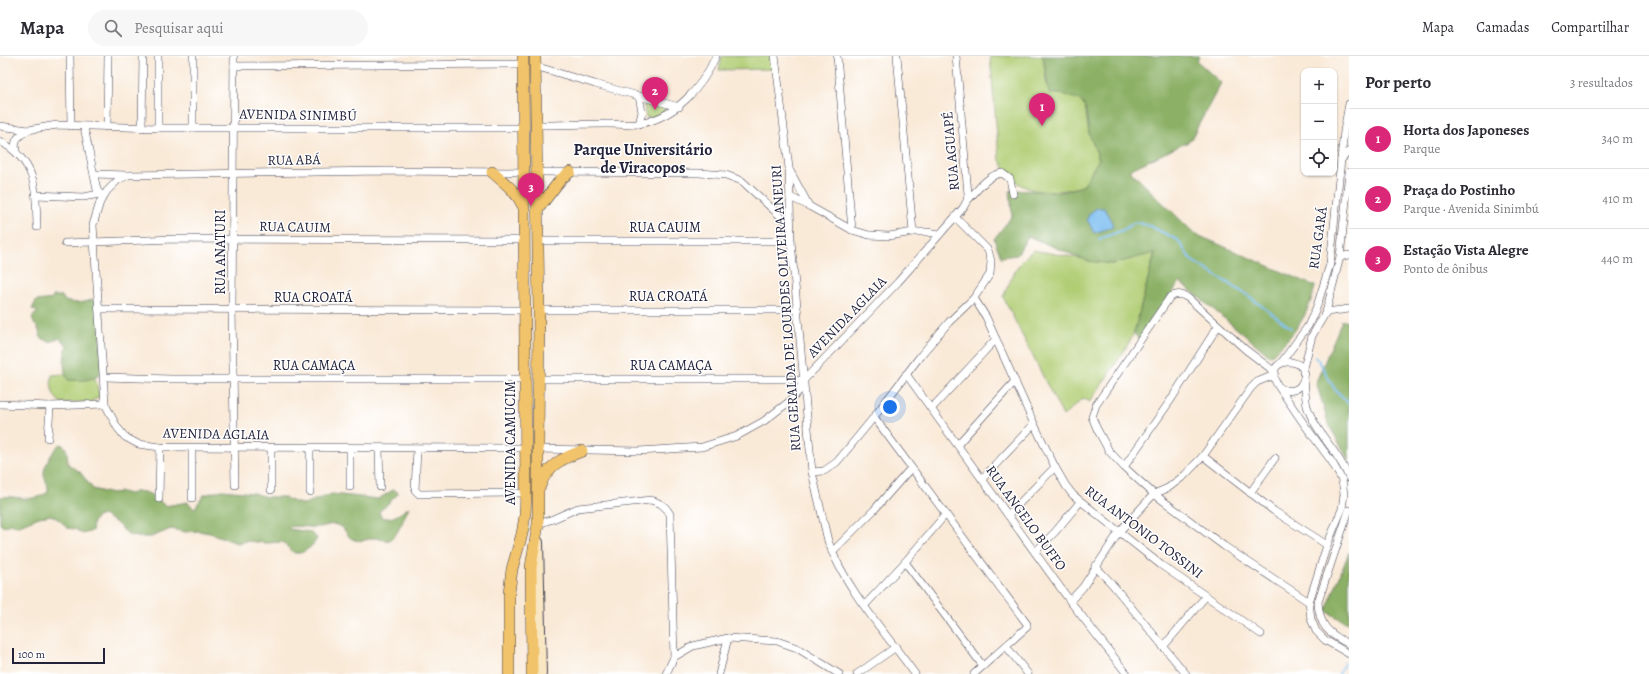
<!DOCTYPE html>
<html lang="pt">
<head>
<meta charset="utf-8">
<style>
	body { margin:0; font-family:Alegreya,serif; background:#f7f7f7; color:#2b2b33 }
	.controls { position:absolute; right:12px; top:12px; display:grid; overflow:hidden; border-radius:8px; box-shadow:0 1px 3px #0004 }
	.controls button { width:36px; height:36px; display:grid; place-items:center; padding:0; border:0; border-bottom:1px solid #e1e1e2; background:#fff; color:#2b2b33; font:20px sans-serif }
	.scale { position:absolute; left:12px; bottom:10px; width:93px; box-sizing:border-box; padding-left:4px; border:2px solid #22223b; border-top:0; font-size:11px; line-height:14px; white-space:nowrap; color:#22223b; -webkit-text-stroke:3px #fff; paint-order:stroke }
	.you { position:absolute; left:890px; top:351px; width:14px; height:14px; margin:-10px; border:3px solid #fff; border-radius:50%; background:#1a73e8; box-shadow:0 0 0 6px #1a73e833 }
	.badge { display:grid; place-items:center; width:26px; height:26px; border-radius:50%; background:#db2777; color:#fff; font-size:13px; font-weight:700 }
	.pin { position:absolute; translate:-50% -33px; filter:drop-shadow(0 1px 2px #0008) }
	.pin::after { content:''; position:absolute; top:21px; width:14px; height:12px; background:inherit; clip-path:polygon(0 0,100% 0,50% 100%) }
	.list { margin:0; padding:0; list-style:none }
	h2 { display:flex; justify-content:space-between; align-items:center; height:52px; margin:0; padding:0 16px; font-size:17px }
	h2 small { font-size:13px; font-weight:400; color:#7c7c81 }
	.list li { display:grid; grid-template-columns:26px 1fr auto; gap:12px; align-items:center; box-sizing:border-box; height:60px; padding:0 16px; border-top:1px solid #e1e1e2 }
	.list b { display:block; font-size:15px; white-space:nowrap }
	.list p { margin:0; font-size:13px; white-space:nowrap; color:#7c7c81 }
	.list em { font-size:13px; font-style:normal; color:#7c7c81 }
	.icon { flex:none; width:22px; height:22px; fill:none; stroke:currentColor; stroke-width:2; stroke-linecap:round; stroke-linejoin:round }
	.map { position:relative; flex:none; width:1349px; height:618px; overflow:hidden }
	header { display:flex; align-items:center; gap:24px; box-sizing:border-box; height:56px; padding:0 20px; background:#fff; border-bottom:1px solid #e1e1e2 }
	header strong { font-size:19px }
	nav { display:flex; gap:22px; margin-inline-start:auto; font-size:14px }
	.search { width:280px; height:36px; background:#f7f7f7; display:flex; align-items:center; gap:10px; box-sizing:border-box; padding:0 14px; border-radius:22px; color:#7c7c81; font-size:15px }
	main { display:flex }
	aside { flex:1; background:#fff }
	.map>svg:first-child { display:block }
	.green { fill:#b1ce75; stroke:#6a7858 }
	.forest { fill:#8cb166; stroke:#576a50 }
	.water { fill:#7bbef1; stroke:#4e7096 }
	.lines { fill:none; stroke-linecap:round; stroke-linejoin:round }
	.stream { stroke:#7bbef1; stroke-width:2 }
	.street-casing { stroke:#424052; stroke-width:8 }
	.secondary-casing { stroke:#424052; stroke-width:12 }
	.primary-casing { stroke:#424052; stroke-width:12 }
	.street { stroke:#fff; stroke-width:7 }
	.secondary { stroke:#f9e7c3; stroke-width:10 }
	.primary { stroke:#f1c36a; stroke-width:11 }
	.labels { text-anchor:middle; dominant-baseline:central; stroke-width:3; stroke-linejoin:round; paint-order:stroke }
	.street-label { font-size:14px; fill:#22223b; stroke:#fff }
	.quarter-label { font-size:16px; font-weight:bold; fill:#22223b; stroke:#fff }
</style>
</head>
<body>
<header>
<strong>Mapa</strong>
<div class="search"><svg class="icon" aria-label="search" viewBox="0 0 24 24"><circle cx="10" cy="10" r="6"/><path d="M15 15l6 6"/></svg>Pesquisar aqui</div>
<nav><a>Mapa</a><a>Camadas</a><a>Compartilhar</a></nav>
</header>
<main>
<div class="map">
<svg width="1349" height="618" viewBox="0 0 1349 618">
	<rect width="100%" height="100%" fill="#fff"/>
	<filter id="ink" filterUnits="userSpaceOnUse"><feTurbulence type="fractalNoise" baseFrequency=".025" numOctaves="2"/><feDisplacementMap in="SourceGraphic" scale="8" xChannelSelector="R" yChannelSelector="G"/><feConvolveMatrix kernelMatrix="1 2 1 2 8 2 1 2 1" color-interpolation-filters="sRGB"/></filter>
	<filter id="wash" filterUnits="userSpaceOnUse"><feTurbulence type="fractalNoise" baseFrequency=".012" numOctaves="4" result="noise"/><feDisplacementMap in="SourceGraphic" scale="16" xChannelSelector="R" yChannelSelector="G"/><feGaussianBlur stdDeviation="0.9" result="paint"/><feColorMatrix in="noise" values="0 0 0 0 0 0 0 0 0 0 0 0 0 0 0 0 0 1.4 0 .05"/><feComposite in="paint" operator="in"/></filter>
	<g filter="url(#wash)">
		<rect width="100%" height="100%" fill="#f9e9d7"/>
		<g class="green">
			<polygon points="722,0 774,0 774,13 719,14"/>
			<path d="M 990,0 L 1043,0 L 1047,31 L 1078,43 L 1086,50 L 1089,77 L 1099,103 L 1083,130 C 1046,140 1016,140 999,102 Z"/>
			<polygon points="643,45 657,48 665,52 665,56 652,62 646,61"/>
			<path d="M 1033,194 L 1112,208 L 1155,196 L 1134,277 L 1125,294 L 1090,346 L 1083,342 L 1063,360 L 1003,241 C 1012,221 1016,209 1033,194 Z"/>
			<path d="M 76,317 L 94,318 L 100,340 L 91,346 L 61,347 C 52,340 50,331 52,319 Z"/>
		</g>
		<g class="forest">
			<path d="M 1043,0 L 1200,0 L 1197,5 L 1221,27 L 1190,85 L 1129,114 L 1195,178 L 1315,230 C 1309,259 1293,281 1270,300 L 1180,226 L 1139,284 L 1134,277 L 1155,197 L 1112,208 L 1087,205 L 1028,180 L 1017,199 L 1001,201 L 994,183 L 1012,160 L 1010,134 L 1062,136 L 1083,130 L 1099,103 L 1089,77 L 1085,50 L 1078,43 L 1062,38 L 1049,38 Z"/>
			<path d="M 53,240 L 62,240 L 65,245 C 76,248 84,247 94,243 L 102,255 L 103,261 L 101,284 L 102,317 C 92,325 80,325 68,324 C 62,312 64,301 67,289 L 59,282 L 50,286 L 41,282 L 38,272 L 34,268 L 32,261 L 38,256 L 32,253 L 36,245 L 53,243 Z"/>
			<polygon points="1349,264 1349,405 1328,367 1316,326 1342,265"/>
			<path d="M 60,388 C 69,390 67,400 68,408 L 80,416 L 93,433 L 108,437 L 122,436 L 130,438 C 144,431 155,440 165,450 L 188,446 L 194,453 L 204,439 L 222,434 L 253,437 L 266,441 L 283,441 L 297,447 L 304,448 L 332,438 L 378,443 L 393,434 L 398,436 L 398,438 L 379,456 L 381,461 C 392,465 401,457 409,451 C 405,459 398,481 389,484 C 384,485 378,482 374,482 C 368,483 361,486 355,484 C 347,483 346,471 337,469 C 330,467 325,471 319,471 C 309,472 299,469 288,471 L 289,473 L 310,476 L 317,482 C 315,489 301,501 293,496 C 289,493 286,489 283,486 L 265,487 L 248,485 L 237,487 L 210,477 L 198,475 L 186,476 L 171,473 L 151,481 L 138,481 L 129,479 L 115,466 L 103,459 L 97,461 L 93,466 L 92,475 L 83,478 L 75,473 L 67,472 L 61,465 L 51,459 L 39,461 L 17,470 L 9,468 L 4,471 L 0,468 L 0,441 C 18,439 31,448 48,436 C 49,426 44,425 44,418 C 43,411 55,391 60,388 Z"/>
			<polygon points="1349,496 1349,568 1326,555"/>
		</g>
		<path class="water" d="M 1097,152 L 1104,152 C 1107,159 1112,164 1113,171 L 1094,177 L 1087,163 L 1090,157 Z"/>
		<g class="lines">
			<g class="stream">
				<polyline points="1099,183 1123,174 1135,166 1150,170 1178,184 1191,204 1247,239 1291,272"/>
				<polyline points="1315,300 1319,305 1334,332 1349,348"/>
				<polyline points="1348,585 1349,581"/>
				<polyline points="1339,618 1343,611 1344,606"/>
			</g>
		</g>
	</g>
	<g filter="url(#ink)">
		<g class="lines">
			<defs>
				<g id="street">
					<polyline points="70,0 71,70"/>
					<polyline points="158,0 158,72"/>
					<polyline points="193,0 193,72"/>
					<polyline points="234,0 232,254 235,429"/>
					<path d="M 775,0 L 789,112 L 791,185 L 812,416 L 828,485 C 846,534 885,576 915,618"/>
					<polyline points="837,0 852,174"/>
					<polyline points="897,0 913,176"/>
					<polyline points="234,10 523,8"/>
					<polyline points="535,10 595,28 679,51"/>
					<polyline points="639,68 642,56 639,40"/>
					<path d="M 537,69 C 561,69 584,68 608,68 C 618,68 629,69 638,68 C 675,62 702,32 716,0"/>
					<polyline points="0,70 28,74 57,69 158,72 524,72"/>
					<polyline points="84,71 97,134 103,141"/>
					<polyline points="107,71 108,0"/>
					<polyline points="142,72 143,0"/>
					<path d="M 0,85 C 37,106 36,133 37,171"/>
					<path d="M 16,95 C 13,83 19,80 28,74"/>
					<polyline points="1341,104 1349,95"/>
					<polyline points="790,115 809,150"/>
					<polyline points="524,116 385,115 128,119 118,124 107,135 100,146 93,169 105,348 117,371 125,381 138,388 160,391 526,392"/>
					<polyline points="538,116 699,117 726,119 742,125 790,169"/>
					<polyline points="94,118 127,119"/>
					<polyline points="36,139 83,141 100,138"/>
					<polyline points="790,141 809,150 852,174 869,179 889,180 913,176 927,176 939,178"/>
					<path d="M 967,145 C 977,135 987,119 1002,117 L 1010,123 L 1013,138"/>
					<polyline points="538,185 791,185"/>
					<polyline points="65,187 175,183 525,184"/>
					<polyline points="1340,201 1349,199"/>
					<polyline points="974,242 986,261 1034,368 1055,411 1066,430 1073,439 1161,509 1261,578"/>
					<polyline points="99,253 526,254"/>
					<polyline points="539,254 797,254"/>
					<polyline points="1326,256 1349,253"/>
					<polyline points="1281,307 1308,270 1317,250 1330,208 1344,75 1349,48"/>
					<path d="M 1275,316 L 1246,294 L 1188,242 C 1181,238 1178,237 1170,241 L 1096,349 L 1092,361 L 1097,373 L 1109,395 L 1124,411 L 1154,438 L 1224,490 L 1309,546"/>
					<polyline points="1303,316 1312,280 1326,256 1340,201 1349,116"/>
					<polyline points="906,318 1070,545 1127,618"/>
					<polyline points="104,321 171,323 525,323"/>
					<path d="M 1304,322 C 1305,331 1305,341 1307,350 C 1315,376 1339,396 1349,422"/>
					<polyline points="538,323 788,323 803,325"/>
					<path d="M 1278,330 C 1285,336 1297,337 1302,327 C 1317,299 1258,298 1278,330 L 1304,368 L 1332,406 L 1342,424 L 1344,438 L 1342,453 L 1327,489 L 1309,546 L 1311,563 L 1316,575 L 1325,584 L 1349,598"/>
					<polyline points="0,348 50,350 105,348"/>
					<polyline points="932,352 996,283"/>
					<polyline points="874,361 1027,568 1027,571 974,618"/>
					<polyline points="48,382 50,350"/>
					<polyline points="958,388 1015,325"/>
					<polyline points="310,392 310,436"/>
					<polyline points="379,392 380,431"/>
					<polyline points="417,393 415,434 419,438 526,437"/>
					<polyline points="538,393 639,395 702,391 737,380 764,365 790,345 798,336 803,325 898,226 963,152 967,145 968,138 956,0"/>
					<polyline points="1203,400 1274,455 1327,489"/>
					<polyline points="1124,411 1170,345 1218,270"/>
					<polyline points="812,416 824,415 837,406 874,361 921,299 949,266 974,242 990,218 991,205 988,194 955,161"/>
					<polyline points="982,423 1034,368"/>
					<polyline points="350,431 350,392"/>
					<polyline points="271,434 271,392"/>
					<polyline points="1250,437 1275,402"/>
					<polyline points="192,442 192,392"/>
					<polyline points="159,443 160,391"/>
					<path d="M 1349,454 L 1318,546 C 1319,570 1329,578 1349,588"/>
					<polyline points="1008,459 1055,411"/>
					<path d="M 538,468 L 553,463 L 578,452 L 651,444 C 660,447 665,449 670,458 L 674,601"/>
					<polyline points="832,496 874,454 911,412"/>
					<polyline points="1035,496 1055,476 1080,446"/>
					<polyline points="905,506 983,610"/>
					<polyline points="1095,510 1112,528 1186,618"/>
					<polyline points="1070,545 1083,531 1119,476 1154,438 1168,432 1185,419 1203,400 1251,332 1257,326 1274,319"/>
					<polyline points="865,549 905,506 946,458"/>
					<polyline points="1006,590 1028,618"/>
					<polyline points="1163,591 1206,540"/>
					<polyline points="666,618 674,601 693,590 728,582 777,585 797,592 839,618"/>
					<polyline points="719,618 728,582"/>
					<polyline points="857,618 896,591"/>
				</g>
				<polyline id="secondary" points="538,486 541,618"/>
				<g id="primary">
					<path d="M 492,116 C 505,127 516,135 523,150"/>
					<polyline points="538,153 561,123 570,116"/>
					<path d="M 540,430 C 547,409 563,402 582,395"/>
					<polyline points="509,618 509,537 512,513 522,478 525,459 526,437 523,0"/>
					<polyline points="532,618 531,511 538,468 538,393 539,254 535,0"/>
				</g>
			</defs>
			<use href="#street" class="street-casing"/>
			<use href="#secondary" class="secondary-casing"/>
			<use href="#primary" class="primary-casing"/>
			<use href="#street" class="street"/>
			<use href="#secondary" class="secondary"/>
			<use href="#primary" class="primary"/>
		</g>
	</g>
	<g class="labels">
		<g class="street-label">
			<text transform="translate(298 59) rotate(1)">AVENIDA SINIMBÚ</text>
			<text transform="translate(951 95) rotate(-95)">RUA AGUAPÉ</text>
			<text transform="translate(294 104) rotate(-1)">RUA ABÁ</text>
			<text transform="translate(295 171) rotate(1)">RUA CAUIM</text>
			<text x="665" y="171">RUA CAUIM</text>
			<text transform="translate(1318 182) rotate(-82)">RUA GARÁ</text>
			<text transform="translate(220 196) rotate(-90)">RUA ANATURI</text>
			<text x="668" y="240">RUA CROATÁ</text>
			<text x="313" y="241">RUA CROATÁ</text>
			<text transform="translate(786 252) rotate(-94)">RUA GERALDA DE LOURDES OLIVEIRA ANEURI</text>
			<text transform="translate(847 261) rotate(-46)">AVENIDA AGLAIA</text>
			<text x="314" y="309">RUA CAMAÇA</text>
			<text x="671" y="309">RUA CAMAÇA</text>
			<text transform="translate(216 378) rotate(1)">AVENIDA AGLAIA</text>
			<text transform="translate(510 387) rotate(-90)">AVENIDA CAMUCIM</text>
			<text transform="translate(1026 462) rotate(54)">RUA ANGELO BUFFO</text>
			<text transform="translate(1144 476) rotate(37)">RUA ANTONIO TOSSINI</text>
		</g>
		<g class="quarter-label">
			<text x="643" y="94">Parque Universitário<tspan x="643" dy="18">de Viracopos</tspan></text>
		</g>
	</g>
</svg>
<div class="controls">
<button>+</button>
<button>−</button>
<button><svg class="icon" aria-label="locate" viewBox="0 0 24 24"><circle cx="12" cy="12" r="6"/><path d="M12 2v4M12 18v4M2 12h4M18 12h4"/></svg></button>
</div>
<div class="scale">100 m</div>
<div class="you"></div>
<div class="pin badge" style="left:1042px;top:70px">1</div>
<div class="pin badge" style="left:655px;top:54px">2</div>
<div class="pin badge" style="left:531px;top:150px">3</div>
</div>
<aside>
<h2>Por perto<small>3 resultados</small></h2>
<ul class="list">
<li><span class="badge">1</span><div><b>Horta dos Japoneses</b><p>Parque</p></div><em>340 m</em></li>
<li><span class="badge">2</span><div><b>Praça do Postinho</b><p>Parque · Avenida Sinimbú</p></div><em>410 m</em></li>
<li><span class="badge">3</span><div><b>Estação Vista Alegre</b><p>Ponto de ônibus</p></div><em>440 m</em></li>
</ul>
</aside>
</main>
</body>
</html>
